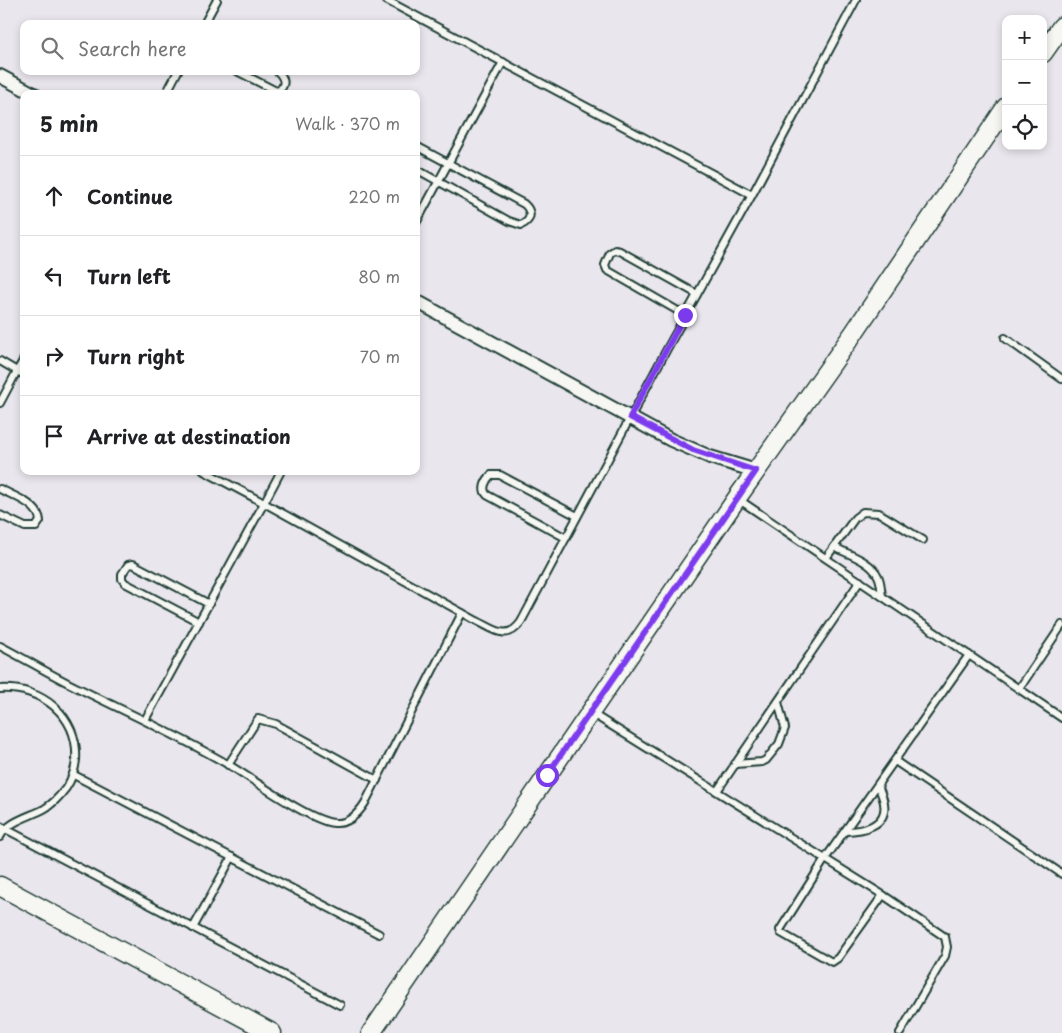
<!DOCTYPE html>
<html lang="en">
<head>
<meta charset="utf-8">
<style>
	body { margin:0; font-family:"Playpen Sans",sans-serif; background:#f2f2f2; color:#202124 }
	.controls { position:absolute; right:15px; top:15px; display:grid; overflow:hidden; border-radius:10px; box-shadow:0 2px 8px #0003 }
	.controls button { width:45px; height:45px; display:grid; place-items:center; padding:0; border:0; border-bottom:1px solid #e0e0e0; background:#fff; color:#202124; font:25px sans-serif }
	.stop { position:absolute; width:15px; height:15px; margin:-11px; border:4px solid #7c3aed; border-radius:50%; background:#fff }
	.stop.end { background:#7c3aed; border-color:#fff; box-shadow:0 1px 5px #0008 }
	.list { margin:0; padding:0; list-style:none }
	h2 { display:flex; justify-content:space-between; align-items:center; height:65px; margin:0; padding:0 20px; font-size:21px }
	h2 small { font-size:16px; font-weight:400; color:#757577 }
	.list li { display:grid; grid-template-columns:32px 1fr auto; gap:15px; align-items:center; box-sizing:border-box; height:80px; padding:0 20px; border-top:1px solid #e0e0e0 }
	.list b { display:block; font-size:19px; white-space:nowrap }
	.list em { font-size:16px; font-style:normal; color:#757577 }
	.icon { flex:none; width:28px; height:28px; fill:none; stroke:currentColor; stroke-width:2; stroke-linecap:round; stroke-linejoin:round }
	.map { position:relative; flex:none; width:1062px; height:1033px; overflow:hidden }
	.search { position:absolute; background:#fff; box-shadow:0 2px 8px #0003; left:20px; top:20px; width:400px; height:55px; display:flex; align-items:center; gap:12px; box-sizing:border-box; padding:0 18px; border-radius:10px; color:#757577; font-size:19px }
	.panel { position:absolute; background:#fff; box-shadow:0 2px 8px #0003; left:20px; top:90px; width:400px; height:385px; border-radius:10px }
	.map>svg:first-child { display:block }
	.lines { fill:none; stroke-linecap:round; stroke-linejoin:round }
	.lane-casing { stroke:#1f3d34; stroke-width:10 }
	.street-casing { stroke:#1f3d34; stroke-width:16 }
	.secondary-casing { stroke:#1f3d34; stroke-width:21 }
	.lane { stroke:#f6f6f2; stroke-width:6 }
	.street { stroke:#f6f6f2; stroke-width:12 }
	.secondary { stroke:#f6f6f2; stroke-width:18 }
	.route { stroke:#7c3aed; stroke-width:6 }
</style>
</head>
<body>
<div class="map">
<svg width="1062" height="1033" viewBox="0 0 1062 1033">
	<rect width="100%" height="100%" fill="#eae6ed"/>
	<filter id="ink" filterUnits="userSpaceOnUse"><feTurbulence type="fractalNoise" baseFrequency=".02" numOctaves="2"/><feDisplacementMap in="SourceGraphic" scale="10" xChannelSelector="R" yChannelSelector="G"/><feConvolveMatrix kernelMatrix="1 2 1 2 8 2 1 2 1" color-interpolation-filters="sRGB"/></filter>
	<g filter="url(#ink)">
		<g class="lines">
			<defs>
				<g id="lane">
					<polyline points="386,0 752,195"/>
					<polyline points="204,24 217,0"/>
					<path d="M 237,71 L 274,90 L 278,91 C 287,85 284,77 277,71"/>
					<polyline points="166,94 178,71"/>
					<path d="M 416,146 L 524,204 C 533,212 531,221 521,225 L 509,221 L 416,169"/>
					<polyline points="416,223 503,62"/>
					<polyline points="685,315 607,270 605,265 610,253 615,250 620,251 697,294"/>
					<polyline points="1005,338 1062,379"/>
					<polyline points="24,359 17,371 24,375"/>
					<polyline points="0,361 17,371 0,403"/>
					<path d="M 281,471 L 264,503 L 477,621 C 494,629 507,642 521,622 L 668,347 L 752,195 L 856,0"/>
					<path d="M 0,489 C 13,496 39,504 40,521 L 36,527 L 25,527 L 0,515"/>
					<polyline points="738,499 1062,718"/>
					<path d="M 566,538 L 487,495 C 481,489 486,480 491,475 L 500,475 L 577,516"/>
					<path d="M 834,547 C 848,554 871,561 878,576 C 881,581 881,590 882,596"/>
					<polyline points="826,558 855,518 863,512 879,513 923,540"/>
					<polyline points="199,622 125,583 122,579 122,574 128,565 133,564 209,604"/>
					<path d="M 0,646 C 27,660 53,676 80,689 C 130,714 181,737 229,765 C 253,779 311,822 335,823 C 349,824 358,814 365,803 L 462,613"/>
					<path d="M 0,689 C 41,686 79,716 76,760 C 75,770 72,779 66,788 C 60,796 53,804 44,809 C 29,817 8,821 0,837"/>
					<polyline points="1019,689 1062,625"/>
					<polyline points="591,713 883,895 945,937 947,947 945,956 900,1033"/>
					<polyline points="145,720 264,503 204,471"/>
					<polyline points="895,761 1062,874"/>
					<polyline points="735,764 762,762 766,760 779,744 785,728 778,702"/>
					<polyline points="228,765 258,719 276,724 377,780"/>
					<polyline points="74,775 379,934"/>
					<polyline points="717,791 860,581"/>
					<polyline points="0,826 340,1005"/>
					<path d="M 845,831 C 862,831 888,826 884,803 C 883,797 880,791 878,785"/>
					<polyline points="883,895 838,958 832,962 781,933 780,930 825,859 969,655"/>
					<polyline points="193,928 232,857"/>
				</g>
				<g id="street">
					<polyline points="0,76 34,94"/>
					<polyline points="416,301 671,440 710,457 756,471"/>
				</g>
				<g id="secondary">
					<polyline points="1043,53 1062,26"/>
					<polyline points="0,886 272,1033"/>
					<polyline points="371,1033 737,498 853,334 1006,107"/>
				</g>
			</defs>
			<use href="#lane" class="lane-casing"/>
			<use href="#street" class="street-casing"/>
			<use href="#secondary" class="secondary-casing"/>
			<use href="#lane" class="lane"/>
			<use href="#street" class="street"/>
			<use href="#secondary" class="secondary"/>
		</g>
	</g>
	<g class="lines" filter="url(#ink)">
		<polyline class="route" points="547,775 756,471 693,450 630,417 685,315"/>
	</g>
</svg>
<div class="controls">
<button>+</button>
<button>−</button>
<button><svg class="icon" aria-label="locate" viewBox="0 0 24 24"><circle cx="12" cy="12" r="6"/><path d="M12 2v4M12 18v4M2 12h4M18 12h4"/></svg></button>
</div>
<div class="stop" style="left:547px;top:775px"></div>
<div class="stop end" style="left:685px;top:315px"></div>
<div class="search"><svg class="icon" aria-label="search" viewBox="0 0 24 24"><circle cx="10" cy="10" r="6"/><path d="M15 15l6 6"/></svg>Search here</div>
<section class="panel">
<h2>5 min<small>Walk · 370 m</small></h2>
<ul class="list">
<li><svg class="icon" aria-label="ahead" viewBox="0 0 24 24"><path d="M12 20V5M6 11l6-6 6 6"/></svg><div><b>Continue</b></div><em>220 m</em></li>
<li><svg class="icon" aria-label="left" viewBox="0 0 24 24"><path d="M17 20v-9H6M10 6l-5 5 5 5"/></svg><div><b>Turn left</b></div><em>80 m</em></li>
<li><svg class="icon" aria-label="right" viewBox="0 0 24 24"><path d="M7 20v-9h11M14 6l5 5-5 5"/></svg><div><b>Turn right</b></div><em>70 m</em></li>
<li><svg class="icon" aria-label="arrive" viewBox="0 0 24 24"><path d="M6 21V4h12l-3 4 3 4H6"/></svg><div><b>Arrive at destination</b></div></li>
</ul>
</section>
</div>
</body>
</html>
